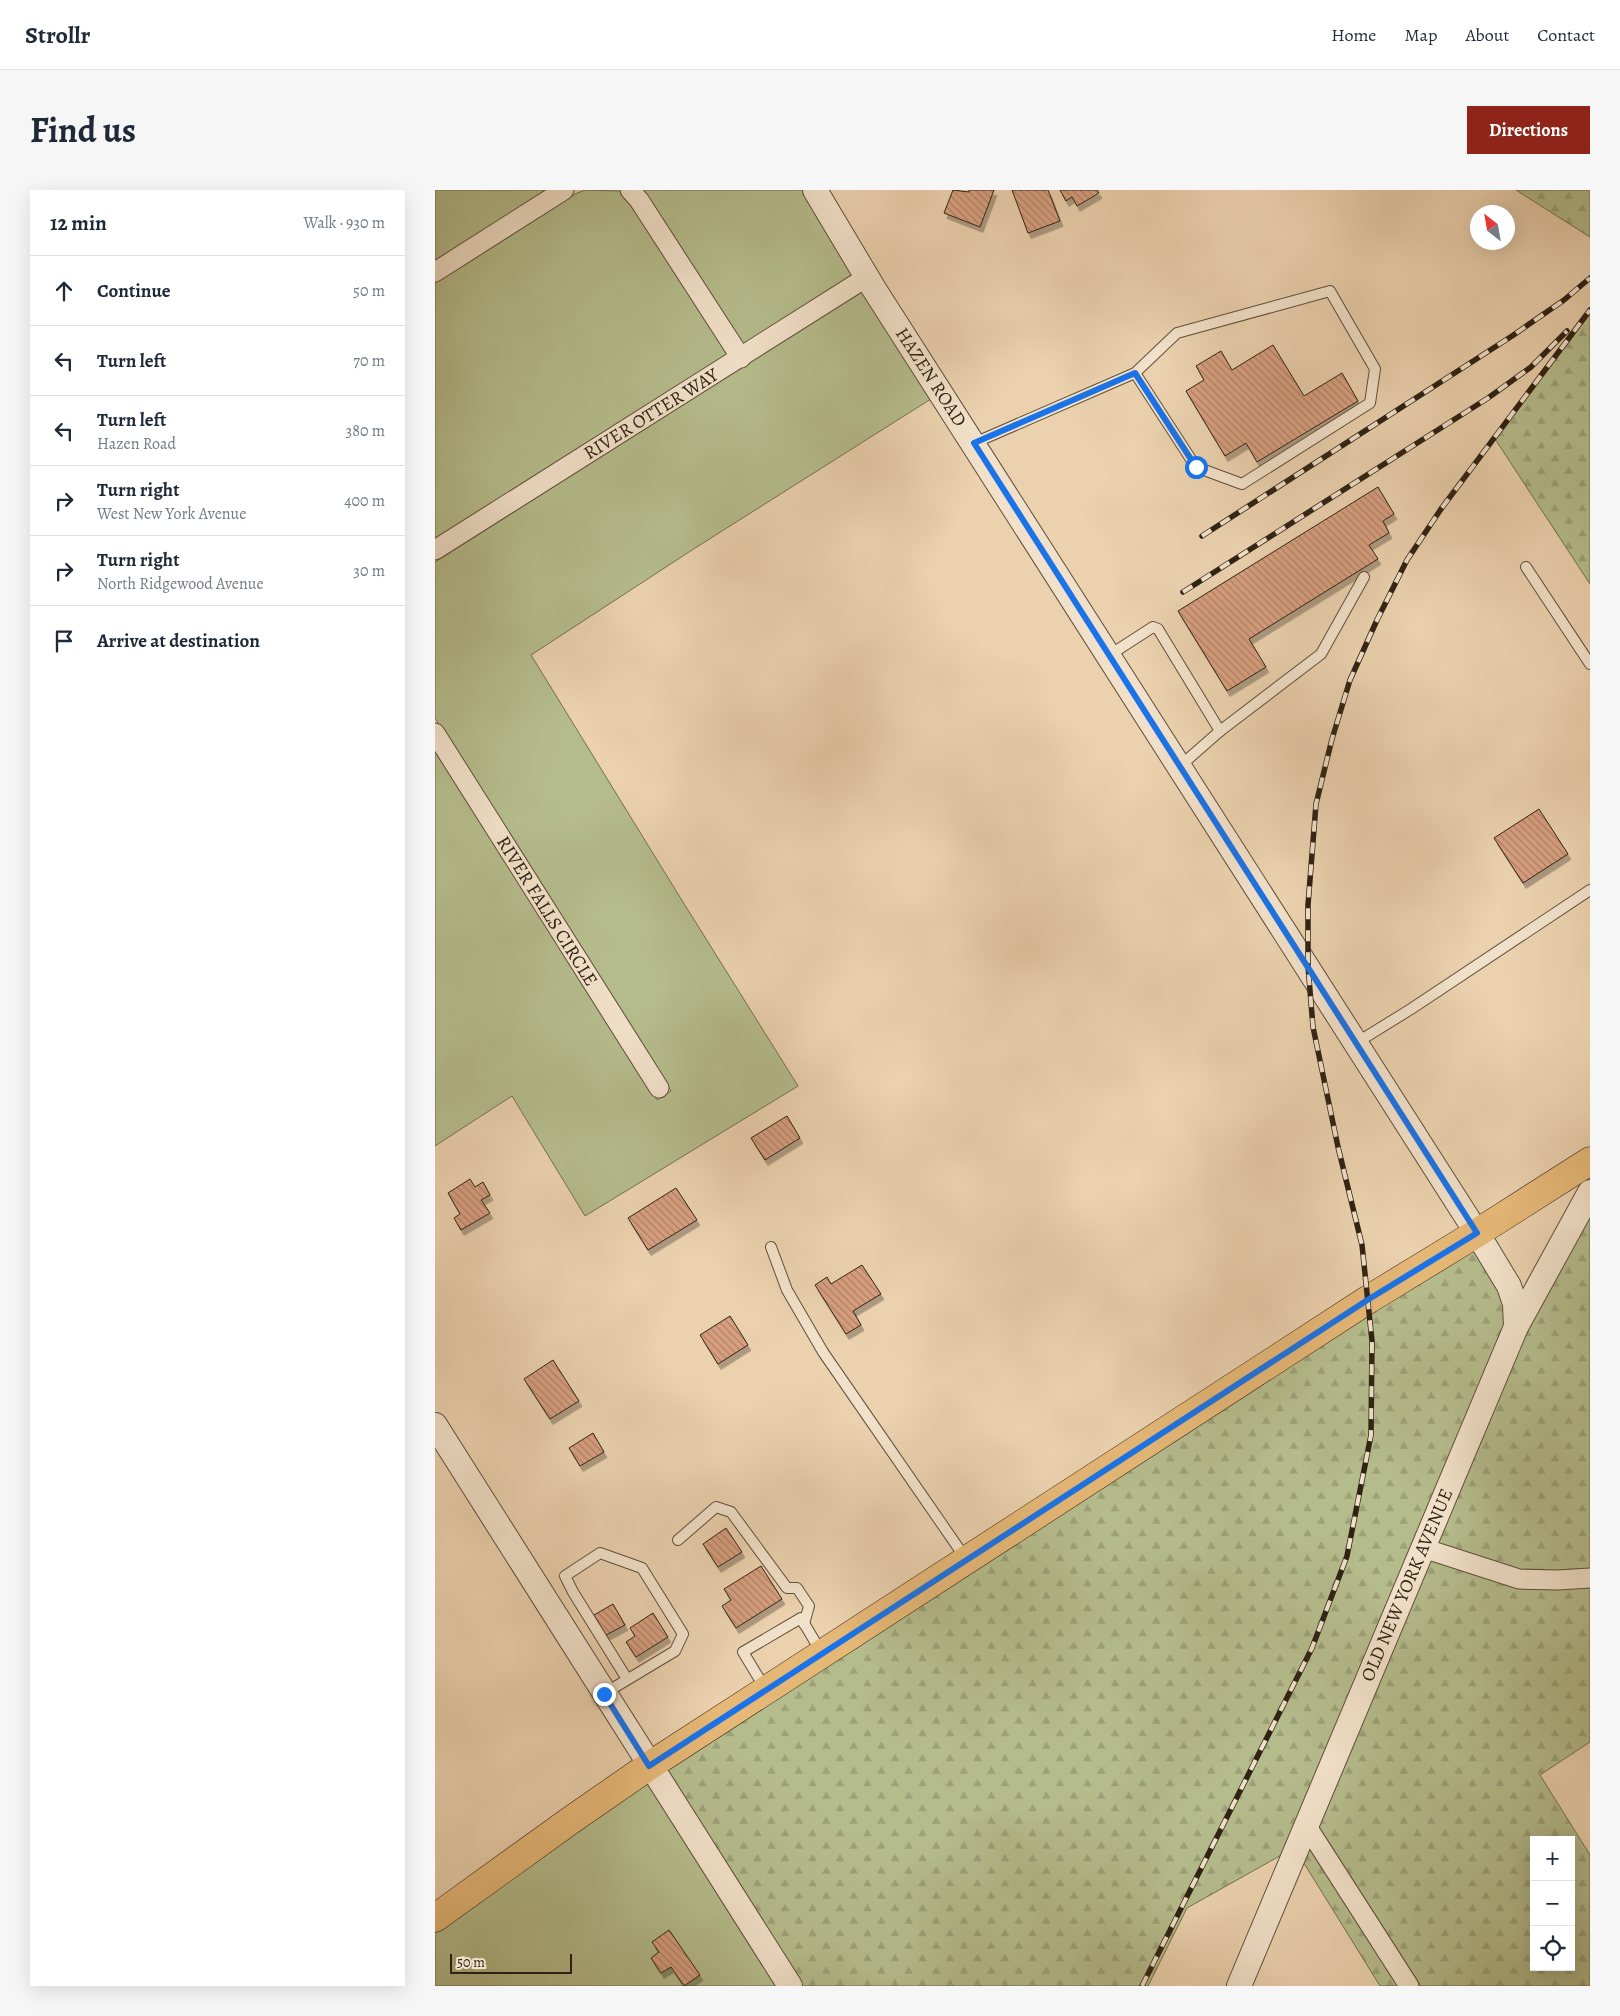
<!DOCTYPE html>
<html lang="en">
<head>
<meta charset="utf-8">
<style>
	body { margin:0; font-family:Alegreya,serif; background:#f6f6f7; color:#1f2937 }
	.controls { position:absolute; right:15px; bottom:15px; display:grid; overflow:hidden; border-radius:0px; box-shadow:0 5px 20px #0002 }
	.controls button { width:45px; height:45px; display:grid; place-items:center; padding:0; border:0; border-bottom:1px solid #e0e1e3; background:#fff; color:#1f2937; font:25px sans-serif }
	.compass { position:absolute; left:1035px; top:15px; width:45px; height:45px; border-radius:50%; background:#fff; box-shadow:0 5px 20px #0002; rotate:329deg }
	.scale { position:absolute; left:15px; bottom:12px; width:122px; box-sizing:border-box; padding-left:5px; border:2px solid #2f2214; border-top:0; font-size:14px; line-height:18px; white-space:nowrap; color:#2f2214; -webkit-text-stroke:4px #f2e1ca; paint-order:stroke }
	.stop { position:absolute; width:15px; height:15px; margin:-11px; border:4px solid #1a73e8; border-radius:50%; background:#fff }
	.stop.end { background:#1a73e8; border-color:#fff; box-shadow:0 1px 5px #0008 }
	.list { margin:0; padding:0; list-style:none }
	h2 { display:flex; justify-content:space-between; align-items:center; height:65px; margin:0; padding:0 20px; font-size:21px }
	h2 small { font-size:16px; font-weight:400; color:#747a83 }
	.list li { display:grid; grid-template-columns:32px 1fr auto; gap:15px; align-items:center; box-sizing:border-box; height:70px; padding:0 20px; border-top:1px solid #e0e1e3 }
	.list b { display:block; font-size:19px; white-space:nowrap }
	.list p { margin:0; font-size:16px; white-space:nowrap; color:#747a83 }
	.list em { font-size:16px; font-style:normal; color:#747a83 }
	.icon { flex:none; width:28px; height:28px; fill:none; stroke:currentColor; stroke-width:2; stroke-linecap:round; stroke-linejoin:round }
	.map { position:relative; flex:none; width:1155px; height:1796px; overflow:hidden; border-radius:0px }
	header { display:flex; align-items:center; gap:30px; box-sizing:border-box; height:70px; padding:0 25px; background:#fff; border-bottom:1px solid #e0e1e3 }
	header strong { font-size:24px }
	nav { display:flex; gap:28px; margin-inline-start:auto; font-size:18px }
	.intro { display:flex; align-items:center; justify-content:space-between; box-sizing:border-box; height:120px; padding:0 30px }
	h1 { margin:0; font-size:35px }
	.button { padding:12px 22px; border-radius:0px; background:#8f2418; color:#fff; font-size:18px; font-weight:700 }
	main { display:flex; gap:30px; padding:0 30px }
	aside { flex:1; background:#fff; border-radius:0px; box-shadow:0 5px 20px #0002 }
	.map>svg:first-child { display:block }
	.grass { fill:#b5bc8c; stroke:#726f50 }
	.forest { fill:url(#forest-firs); stroke:#726f50; fill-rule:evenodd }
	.building { fill:url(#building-back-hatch); stroke:#2f2214; filter:url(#shadow) }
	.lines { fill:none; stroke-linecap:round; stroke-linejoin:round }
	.service-casing { stroke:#5e4e3a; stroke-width:12 }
	.minor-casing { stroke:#5e4e3a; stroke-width:21 }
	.tertiary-casing { stroke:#5e4e3a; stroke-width:26 }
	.primary-casing { stroke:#2f2214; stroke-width:29 }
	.service { stroke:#f2e1ca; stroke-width:10 }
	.minor { stroke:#f2e1ca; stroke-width:19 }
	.tertiary { stroke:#f2e1ca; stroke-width:24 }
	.primary { stroke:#e6b877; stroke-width:28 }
	.rail-casing { stroke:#2f2214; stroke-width:5.5 }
	.rail { stroke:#f2e1ca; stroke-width:4; stroke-dasharray:11; stroke-linecap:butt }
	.route { stroke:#1a73e8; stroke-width:6 }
	.labels { text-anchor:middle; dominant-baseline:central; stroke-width:4.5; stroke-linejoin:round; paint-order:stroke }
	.street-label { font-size:19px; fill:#2f2214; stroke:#f2e1ca }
</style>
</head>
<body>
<header>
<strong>Strollr</strong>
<nav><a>Home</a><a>Map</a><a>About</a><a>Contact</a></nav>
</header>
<div class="intro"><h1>Find us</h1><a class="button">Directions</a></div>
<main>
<aside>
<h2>12 min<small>Walk · 930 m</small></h2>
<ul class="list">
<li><svg class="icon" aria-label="ahead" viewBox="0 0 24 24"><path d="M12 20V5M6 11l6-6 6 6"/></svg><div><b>Continue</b></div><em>50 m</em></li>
<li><svg class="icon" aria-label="left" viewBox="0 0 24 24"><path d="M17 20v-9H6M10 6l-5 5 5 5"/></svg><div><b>Turn left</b></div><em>70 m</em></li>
<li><svg class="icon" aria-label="left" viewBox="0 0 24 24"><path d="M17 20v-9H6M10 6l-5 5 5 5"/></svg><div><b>Turn left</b><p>Hazen Road</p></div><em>380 m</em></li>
<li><svg class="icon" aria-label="right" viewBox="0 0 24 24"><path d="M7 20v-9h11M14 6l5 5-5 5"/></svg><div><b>Turn right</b><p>West New York Avenue</p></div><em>400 m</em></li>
<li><svg class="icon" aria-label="right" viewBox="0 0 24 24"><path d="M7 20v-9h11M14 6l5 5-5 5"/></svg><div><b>Turn right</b><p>North Ridgewood Avenue</p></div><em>30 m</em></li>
<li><svg class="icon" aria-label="arrive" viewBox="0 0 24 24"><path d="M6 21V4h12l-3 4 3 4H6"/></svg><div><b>Arrive at destination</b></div></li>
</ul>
</aside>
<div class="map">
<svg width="1155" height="1796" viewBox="0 0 1155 1796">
	<defs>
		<pattern id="forest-firs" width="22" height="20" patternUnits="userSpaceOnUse" patternTransform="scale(1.25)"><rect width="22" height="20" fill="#b5bc8c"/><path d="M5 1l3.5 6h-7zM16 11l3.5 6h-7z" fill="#9ca178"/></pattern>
		<pattern id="building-back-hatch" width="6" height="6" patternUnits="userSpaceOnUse" patternTransform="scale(1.25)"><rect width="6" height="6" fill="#d79f7f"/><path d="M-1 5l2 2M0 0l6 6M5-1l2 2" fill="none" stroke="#af8167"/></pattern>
		<filter id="shadow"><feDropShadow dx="3" dy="5.5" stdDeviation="0" flood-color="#0004"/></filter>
	</defs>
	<rect width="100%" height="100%" fill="#ebd1ae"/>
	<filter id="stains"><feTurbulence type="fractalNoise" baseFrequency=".004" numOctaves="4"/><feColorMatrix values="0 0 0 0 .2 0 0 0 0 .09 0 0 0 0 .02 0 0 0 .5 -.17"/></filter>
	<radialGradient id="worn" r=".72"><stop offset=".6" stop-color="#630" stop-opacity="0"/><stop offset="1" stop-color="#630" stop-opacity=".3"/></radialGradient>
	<g class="grass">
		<polygon points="0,0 112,0 0,71"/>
		<polygon points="150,0 185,1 197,15 294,164 0,349 0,93 140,4"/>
		<polygon points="206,0 371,0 420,83 308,155"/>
		<polygon points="430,99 499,207 257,360 96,465 243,704 363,896 150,1026 77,906 0,956 0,559 222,910 236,901 0,528 0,372"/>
		<polygon points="213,1588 345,1796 0,1796 0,1743 88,1676"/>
	</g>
	<g class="forest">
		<polygon points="1081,0 1155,0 1155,47"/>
		<polygon points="1155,124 1155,394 1060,249"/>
		<path d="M 1155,1020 L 1155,1552 L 1105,1585 L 1155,1665 L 1155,1796 L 984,1796 L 881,1635 L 1087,1146 L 1091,1146 L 1090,1140 ZM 1099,1650 L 1136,1650 L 1136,1777 L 1099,1777 Z"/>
		<polygon points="1040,1056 1067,1100 1072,1134 864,1628 859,1632 861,1635 850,1663 752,1718 713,1796 365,1796 227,1579"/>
		<polygon points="873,1654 964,1796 945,1796 867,1670"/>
	</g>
	<g class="building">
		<polygon points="518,0 534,2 534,0 559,0 545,37 509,23"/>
		<polygon points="577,0 613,0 625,31 593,43"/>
		<polygon points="625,0 662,0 664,3 642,16 637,7 631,11"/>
		<polygon points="838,155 869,206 907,183 923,211 822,272 811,253 790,266 751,201 769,190 761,176 786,161 797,180"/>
		<polygon points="943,297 959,324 948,331 954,343 934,355 943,369 814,449 831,477 792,501 743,421"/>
		<polygon points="1104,619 1133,664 1088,693 1059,648"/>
		<polygon points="352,926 365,948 330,970 316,948"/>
		<polygon points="35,989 40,997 48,992 55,1005 46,1010 55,1023 26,1040 19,1028 25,1024 13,1003"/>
		<polygon points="241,998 262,1030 213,1060 193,1028"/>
		<polygon points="427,1075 446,1104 418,1121 426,1135 411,1144 380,1095 392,1087 396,1094"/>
		<polygon points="295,1126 313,1155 283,1174 265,1145"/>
		<polygon points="118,1170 144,1211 115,1229 89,1189"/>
		<polygon points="158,1243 169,1262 145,1276 134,1258"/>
		<polygon points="291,1338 307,1362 283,1377 268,1354"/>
		<polygon points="326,1376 347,1409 301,1438 287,1416 296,1410 289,1399"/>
		<polygon points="178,1414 190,1435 171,1445 159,1425"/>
		<polygon points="218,1423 233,1447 201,1467 191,1452 200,1446 195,1438"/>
		<polygon points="234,1740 265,1785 249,1796 236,1777 226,1783 216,1768 224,1762 217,1752"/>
	</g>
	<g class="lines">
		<defs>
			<g id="service">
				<polyline points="539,253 700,183 742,143 895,101 940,179 935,213 807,294 761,277 700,183"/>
				<polyline points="1091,377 1155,474"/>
				<polyline points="673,466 718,437 723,439 785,541"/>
				<polyline points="744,577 785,541 886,464 929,387"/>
				<polyline points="921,853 976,819 1155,700"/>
				<polyline points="336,1057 352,1100 388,1162 531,1369"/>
				<polyline points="243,1350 281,1317 296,1322 352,1398 362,1398 374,1416 369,1434"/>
				<polyline points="331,1500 308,1462 366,1428 386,1462"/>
				<polyline points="170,1503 240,1461 248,1444 207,1378 165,1363 130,1386 138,1402 192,1489"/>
			</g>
			<g id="minor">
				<polyline points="195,0 204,10 306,168"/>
				<polyline points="0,82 129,0"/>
				<polyline points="0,360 432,87"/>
				<polyline points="0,543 224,898"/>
				<polyline points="988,1358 1084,1389 1123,1390 1155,1388"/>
				<polyline points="871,1635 974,1796"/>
			</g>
			<g id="tertiary">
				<polyline points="380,0 439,99 1042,1043 1074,1096 1080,1114 1081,1137"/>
				<polyline points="0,1235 355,1796"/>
				<polyline points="804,1796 1081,1137 1155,1002"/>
			</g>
			<polyline id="primary" points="0,1728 136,1630 214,1576 934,1109 1042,1043 1155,971"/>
		</defs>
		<use href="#service" class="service-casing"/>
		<use href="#minor" class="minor-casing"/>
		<use href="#tertiary" class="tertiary-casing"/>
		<use href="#primary" class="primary-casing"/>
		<use href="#service" class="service"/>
		<use href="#minor" class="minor"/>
		<use href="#tertiary" class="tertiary"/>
		<use href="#primary" class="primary"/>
		<defs>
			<g id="rail">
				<polyline points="767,346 1077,146 1129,110 1155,88"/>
				<polyline points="748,402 1053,208 1096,177 1132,141"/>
				<polyline points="707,1796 877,1458 912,1366 936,1245 937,1151 927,1055 903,957 878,837 873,776 873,715 881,614 897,549 915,490 942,430 972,370 1006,319 1155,120"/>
			</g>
		</defs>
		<use href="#rail" class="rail-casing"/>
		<use href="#rail" class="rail"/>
	</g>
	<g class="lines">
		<polyline class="route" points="169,1504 214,1576 934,1109 1042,1043 539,253 700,183 761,277"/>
	</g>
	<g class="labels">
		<g class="street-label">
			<text transform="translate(496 187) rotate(57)">HAZEN ROAD</text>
			<text transform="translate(216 224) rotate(-32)">RIVER OTTER WAY</text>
			<text transform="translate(112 721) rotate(58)">RIVER FALLS CIRCLE</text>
			<text transform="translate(972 1395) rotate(-67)">OLD NEW YORK AVENUE</text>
		</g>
	</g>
	<rect width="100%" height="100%" filter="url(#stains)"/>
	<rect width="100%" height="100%" fill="url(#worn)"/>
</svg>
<div class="controls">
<button>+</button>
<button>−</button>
<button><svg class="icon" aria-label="locate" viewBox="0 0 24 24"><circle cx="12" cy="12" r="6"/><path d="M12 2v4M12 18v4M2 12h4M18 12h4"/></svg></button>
</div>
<svg class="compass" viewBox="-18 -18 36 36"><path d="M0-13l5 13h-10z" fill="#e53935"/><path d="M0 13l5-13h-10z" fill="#747a83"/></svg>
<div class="scale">50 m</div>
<div class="stop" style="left:761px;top:277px"></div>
<div class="stop end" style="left:169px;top:1504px"></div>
</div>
</main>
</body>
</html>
